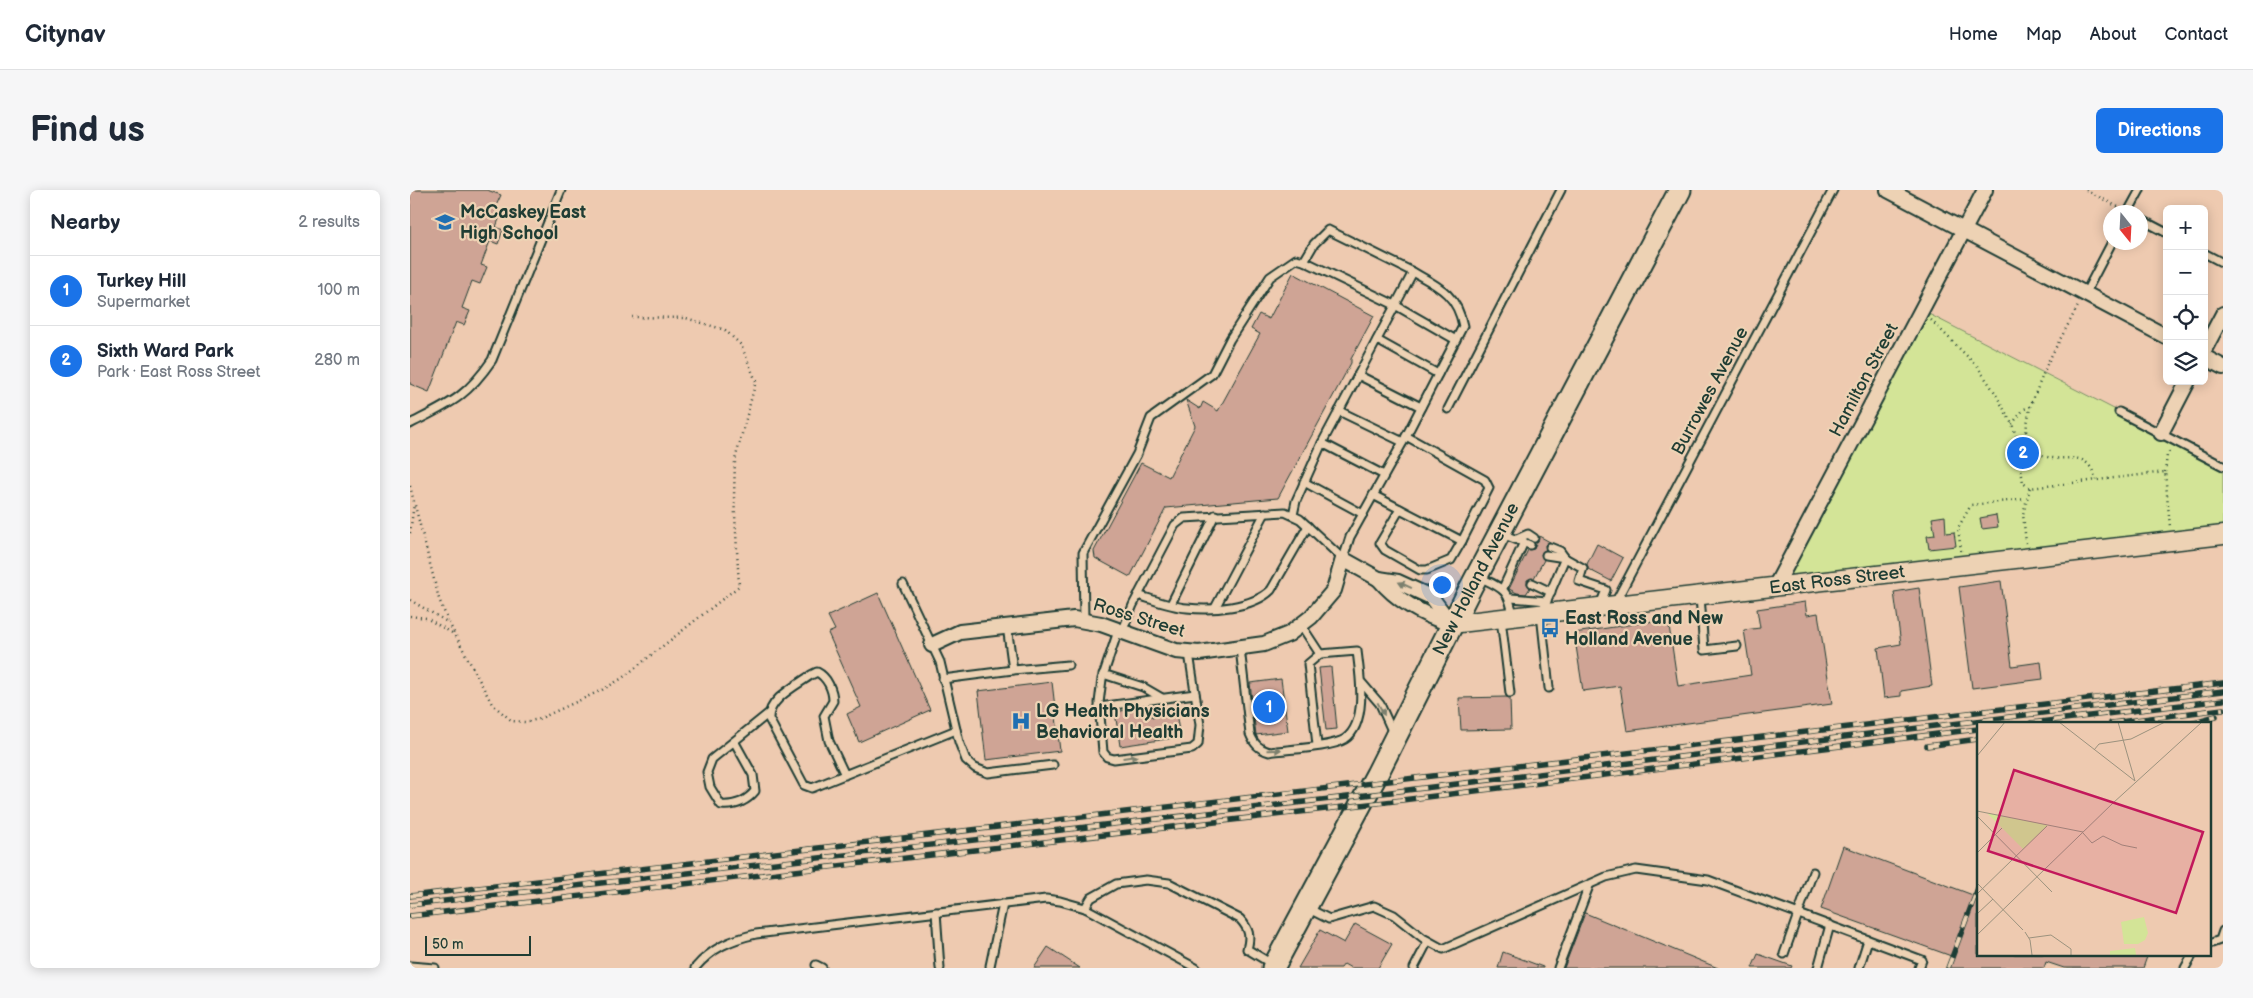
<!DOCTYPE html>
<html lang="en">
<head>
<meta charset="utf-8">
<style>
	body { margin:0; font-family:"Balsamiq Sans",sans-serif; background:#f6f6f7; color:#1f2937 }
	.controls { position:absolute; right:15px; top:15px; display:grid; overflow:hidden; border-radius:8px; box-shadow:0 2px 12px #0003 }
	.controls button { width:45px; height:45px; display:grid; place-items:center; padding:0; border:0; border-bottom:1px solid #e0e1e3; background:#fff; color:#1f2937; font:25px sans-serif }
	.compass { position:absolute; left:1693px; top:15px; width:45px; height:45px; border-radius:50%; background:#fff; box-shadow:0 2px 12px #0003; rotate:162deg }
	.scale { position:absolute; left:15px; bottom:12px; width:106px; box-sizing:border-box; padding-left:5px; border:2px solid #1f3d34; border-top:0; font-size:14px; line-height:18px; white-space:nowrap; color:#1f3d34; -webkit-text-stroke:4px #edd2b4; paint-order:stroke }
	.you { position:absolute; left:1031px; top:394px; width:18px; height:18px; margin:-12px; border:4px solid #fff; border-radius:50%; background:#1a73e8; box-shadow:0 0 0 8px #1a73e833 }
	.badge { display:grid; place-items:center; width:32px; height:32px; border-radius:50%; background:#1a73e8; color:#fff; font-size:16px; font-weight:700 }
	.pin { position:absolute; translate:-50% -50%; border:2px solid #fff; box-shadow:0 1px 5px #0006 }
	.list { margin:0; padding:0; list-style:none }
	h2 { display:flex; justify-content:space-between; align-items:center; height:65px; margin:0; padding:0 20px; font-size:21px }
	h2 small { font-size:16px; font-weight:400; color:#747a83 }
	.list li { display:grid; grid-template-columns:32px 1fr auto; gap:15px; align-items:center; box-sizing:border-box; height:70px; padding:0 20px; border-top:1px solid #e0e1e3 }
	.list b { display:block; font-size:19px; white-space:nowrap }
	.list p { margin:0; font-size:16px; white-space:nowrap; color:#747a83 }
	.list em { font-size:16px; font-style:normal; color:#747a83 }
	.icon { flex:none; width:28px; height:28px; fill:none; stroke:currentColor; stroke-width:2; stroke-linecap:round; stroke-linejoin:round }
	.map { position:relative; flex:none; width:1813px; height:778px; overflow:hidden; border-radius:8px }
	header { display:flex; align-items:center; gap:30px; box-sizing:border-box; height:70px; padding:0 25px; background:#fff; border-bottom:1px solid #e0e1e3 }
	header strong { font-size:24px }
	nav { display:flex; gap:28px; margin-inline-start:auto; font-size:18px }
	.intro { display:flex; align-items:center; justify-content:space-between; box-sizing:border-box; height:120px; padding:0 30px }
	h1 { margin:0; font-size:35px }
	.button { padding:12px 22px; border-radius:8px; background:#1a73e8; color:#fff; font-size:18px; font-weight:700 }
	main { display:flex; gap:30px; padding:0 30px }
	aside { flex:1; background:#fff; border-radius:8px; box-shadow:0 2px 12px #0003 }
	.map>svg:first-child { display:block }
	.green { fill:#d3e497; stroke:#799066 }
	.building { fill:#cfa495; stroke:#1f3d34 }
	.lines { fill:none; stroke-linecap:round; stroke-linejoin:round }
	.service-casing { stroke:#1f3d34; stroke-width:11 }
	.minor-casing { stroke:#1f3d34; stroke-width:18 }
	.tertiary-casing { stroke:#1f3d34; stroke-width:21 }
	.primary-casing { stroke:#1f3d34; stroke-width:25 }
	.path { stroke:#1f3d34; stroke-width:2.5; stroke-dasharray:1 4; stroke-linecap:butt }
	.service { stroke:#edd2b4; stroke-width:7 }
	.minor { stroke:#edd2b4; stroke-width:14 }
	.tertiary { stroke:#edd2b4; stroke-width:18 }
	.primary { stroke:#edd2b4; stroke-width:21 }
	.rail-casing { stroke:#1f3d34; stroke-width:5.5 }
	.rail { stroke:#edd2b4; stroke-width:4; stroke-dasharray:11; stroke-linecap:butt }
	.oneway { fill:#7c806e }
	.labels { text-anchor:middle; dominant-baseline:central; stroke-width:4.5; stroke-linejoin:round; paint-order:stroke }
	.poi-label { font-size:18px; font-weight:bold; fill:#1f3d34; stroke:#edd2b4; text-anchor:start }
	.street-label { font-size:18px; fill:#1f3d34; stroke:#edd2b4 }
	.inset-road { fill:none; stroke:#9b927e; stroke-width:1 }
	.view { fill:#c2185b; fill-opacity:0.15; stroke:#c2185b; stroke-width:2.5 }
	.inset-edge { fill:none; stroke:#1f3d34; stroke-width:2.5 }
</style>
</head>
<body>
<header>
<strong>Citynav</strong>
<nav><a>Home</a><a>Map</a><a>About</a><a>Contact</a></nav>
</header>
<div class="intro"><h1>Find us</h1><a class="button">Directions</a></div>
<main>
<aside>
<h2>Nearby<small>2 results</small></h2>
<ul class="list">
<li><span class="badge">1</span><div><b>Turkey Hill</b><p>Supermarket</p></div><em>100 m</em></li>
<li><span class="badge">2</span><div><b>Sixth Ward Park</b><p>Park · East Ross Street</p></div><em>280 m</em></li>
</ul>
</aside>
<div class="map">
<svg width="1813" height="778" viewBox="0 0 1813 778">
	<rect width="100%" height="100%" fill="#eecab0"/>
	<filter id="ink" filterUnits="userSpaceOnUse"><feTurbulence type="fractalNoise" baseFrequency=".02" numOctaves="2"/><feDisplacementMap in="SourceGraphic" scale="10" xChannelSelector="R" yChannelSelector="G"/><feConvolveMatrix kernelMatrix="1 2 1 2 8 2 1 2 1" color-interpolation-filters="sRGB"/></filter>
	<g filter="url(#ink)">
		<polygon class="green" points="1511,120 1813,275 1813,345 1365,397"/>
		<g class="building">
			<polygon points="0,0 77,0 91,5 85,18 92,21 86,37 93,40 88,54 80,51 71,75 77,77 70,94 62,91 52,118 60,121 54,135 46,132 19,202 0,194"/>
			<polygon points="883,83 964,126 941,169 941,173 868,308 756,318 720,387 685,368 684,361 731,273 759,287 785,236 776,210 790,219 793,212 808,221 850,144 841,139 849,124 859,129"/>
			<polygon points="1586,325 1588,337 1572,339 1570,328"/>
			<polygon points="1535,326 1536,343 1544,342 1546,356 1519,359 1517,346 1525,345 1522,328"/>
			<polygon points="1129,346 1140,352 1135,355 1136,360 1131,364 1134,370 1124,388 1117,390 1117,394 1120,398 1116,404 1107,403 1099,399 1118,360 1124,359"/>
			<polygon points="1187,354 1213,368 1201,391 1178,379 1177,374"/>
			<polygon points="1591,391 1602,476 1631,472 1633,489 1562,498 1549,397"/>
			<polygon points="1509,398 1522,496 1491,501 1491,506 1474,508 1468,458 1491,454 1484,402"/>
			<polygon points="468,403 520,520 449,552 437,524 451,517 418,443 425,440 418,426"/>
			<polygon points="1395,412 1397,425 1408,423 1422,514 1217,541 1210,496 1173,501 1164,443 1258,429 1268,496 1341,485 1334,440 1350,438 1347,419"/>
			<polygon points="921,477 927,539 916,540 909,478"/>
			<polygon points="871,489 878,541 846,545 840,493"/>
			<polygon points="642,492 650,561 576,570 568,501"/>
			<polygon points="1096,507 1100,508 1101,539 1051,540 1049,508"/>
			<polygon points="740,516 742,527 766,523 770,547 710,556 705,522"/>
			<polygon points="1433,656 1568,707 1568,764 1738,764 1733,778 1654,778 1636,772 1634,778 1540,778 1544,767 1411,719"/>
			<polygon points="1175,723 1308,778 1154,778"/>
			<polygon points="945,734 982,754 968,778 941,778 934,774 931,778 888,778 910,740 934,753"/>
			<polygon points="638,757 670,778 624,778"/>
			<polygon points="1093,762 1133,777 1133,778 1088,778"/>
			<polygon points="1348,764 1382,776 1381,778 1342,778"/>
		</g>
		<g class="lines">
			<defs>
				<g id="service">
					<polyline points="1718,22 1730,0"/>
					<polyline points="1730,29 1757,43"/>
					<polyline points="1794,63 1813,73"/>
					<polyline points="894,71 904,54 918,40 1003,82"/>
					<polyline points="1675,104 1702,52"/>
					<polyline points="967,150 1028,184"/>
					<polyline points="948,185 1011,217"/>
					<polyline points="1038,219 1151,0"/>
					<polyline points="929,221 993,252"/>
					<polyline points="1709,222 1813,276"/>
					<path d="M 0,234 C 39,214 56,208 82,170 L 151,0"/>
					<polyline points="912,253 974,285"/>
					<polyline points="894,292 953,324"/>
					<polyline points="963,305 1052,351 1079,298 1075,290 996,246"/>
					<polyline points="990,319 970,353 975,360 1010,380 1017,380 1041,370 1052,351"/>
					<polyline points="1092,344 1120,355"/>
					<polyline points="1107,349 1118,344 1124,348"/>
					<polyline points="1140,357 1150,361 1155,368"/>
					<polyline points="1136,365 1155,368 1173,378 1169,391 1196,400 1190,415"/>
					<path d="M 1069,387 C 1092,398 1099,399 1103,426"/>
					<polyline points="1122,393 1141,402"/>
					<polyline points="493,394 530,472 549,552 556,570 565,578 578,583 643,575"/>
					<polyline points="1093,398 1114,352"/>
					<path d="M 728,405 C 744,410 761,417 777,418 C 801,421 843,418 861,400 L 898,336"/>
					<polyline points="1290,406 1294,460 1327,456"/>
					<polyline points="1101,408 1137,411"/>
					<polyline points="1205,413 1423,0"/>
					<polyline points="761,414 805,325"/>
					<polyline points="805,418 855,323"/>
					<polyline points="1091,429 1100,503"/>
					<polyline points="674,430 673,363 727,264 741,228 802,184 820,149 860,87 886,69 894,71 985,115 1046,150"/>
					<polyline points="597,436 603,480 658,475"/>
					<polyline points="708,441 692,489 689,513 693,562 697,567 704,569 782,559 788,554 790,535 779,463"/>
					<path d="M 712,442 L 723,415 L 765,335 L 774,328 L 875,322 L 890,329 L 933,369 L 940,347 L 993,252 L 1053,136 C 1047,104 1028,96 1003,82 L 912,253 L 886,311 L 883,325"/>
					<path d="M 830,458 L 840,544 C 844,554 849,559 859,562 C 877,559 920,558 935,549 C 958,533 950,485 947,461 L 910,464 L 891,435"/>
					<polyline points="693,484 733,497 752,508"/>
					<polyline points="533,489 603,480"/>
					<polyline points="952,493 970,514 983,543"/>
					<polyline points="1139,498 1131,424 1155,368"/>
					<polyline points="689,517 785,504"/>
					<path d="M 324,551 L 343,585 L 345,601 C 336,612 325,616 311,615 L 300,597 L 297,582 L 302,569 L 359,523"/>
					<polyline points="907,555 898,474 910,464"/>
					<path d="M 435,585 L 419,551 L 414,526 L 423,511 C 423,500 417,487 407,482 L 401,485 C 386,496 358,509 359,529 L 394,595 L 402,598 C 450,579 498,559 546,540"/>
					<path d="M 675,718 L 681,708 L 706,694 L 736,690 L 759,693 L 830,729 C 839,739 841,746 837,759 L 862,774"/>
					<polyline points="899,719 919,729 964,716 984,725 1013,748 1033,759 1196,687 1226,680 1298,690 1512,770 1509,778"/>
					<polyline points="526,722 530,778"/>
					<polyline points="1799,754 1810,750 1813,741"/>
					<polyline points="1374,764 1403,682"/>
					<polyline points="406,775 412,778"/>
					<polyline points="0,776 25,778"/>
					<polyline points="580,776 593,714"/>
					<path d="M 285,778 C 302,758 320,750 346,744 L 636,709 L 650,711 L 675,718 L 786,778"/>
					<polyline points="1004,778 1018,751"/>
					<polyline points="1148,778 1179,696"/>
					<polyline points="1408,778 1420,735"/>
					<polyline points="1449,778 1458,750"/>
					<polyline points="1775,778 1783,764"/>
				</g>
				<g id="minor">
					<polyline points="1478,0 1757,147"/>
					<polyline points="1794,160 1813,124"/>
					<polyline points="1794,167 1813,177"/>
					<polyline points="1751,243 1778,191"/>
					<path d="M 969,389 C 988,412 1013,425 1041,434"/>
					<polyline points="1365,397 1575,0"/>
					<polyline points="522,455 550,442 664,429 691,434 766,461 789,463 854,454 879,444 901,427 924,400 933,369 969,389 988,392 1021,407 1041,434"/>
				</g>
				<polyline id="tertiary" points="1041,434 1813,345"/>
				<polyline id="primary" points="863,778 967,584 1061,397 1270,0"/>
			</defs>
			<use href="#service" class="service-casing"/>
			<use href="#minor" class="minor-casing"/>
			<use href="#tertiary" class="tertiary-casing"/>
			<use href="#primary" class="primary-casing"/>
			<g class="path">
				<polyline points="1676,0 1710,18"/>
				<polyline points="1521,130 1567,176 1584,201 1602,234 1607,249 1613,293 1620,298 1755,282 1760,337"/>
				<polyline points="1602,234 1614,219 1620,217"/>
				<path d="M 1616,241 C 1619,246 1621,255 1625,259 C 1646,282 1675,250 1686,290"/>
				<polyline points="1609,255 1616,240 1620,217 1638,172 1668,116"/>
				<polyline points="1610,270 1624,259"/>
				<polyline points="1755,282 1757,265 1760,260"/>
				<polyline points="0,296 29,409 38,431"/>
				<polyline points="0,343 4,314"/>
				<polyline points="1616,353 1613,324 1620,298"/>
				<polyline points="1551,361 1548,338 1561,315 1616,309"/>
				<polyline points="0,410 39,433 82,514 102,531 115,532 129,529 192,500 211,489 329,396 324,307 325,270 346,191 331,155 315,140 276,128 222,127"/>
				<polyline points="0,426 16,428 44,444"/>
			</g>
			<use href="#service" class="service"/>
			<use href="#minor" class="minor"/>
			<use href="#tertiary" class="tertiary"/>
			<use href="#primary" class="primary"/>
			<defs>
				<g id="rail">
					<polyline points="1621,533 1813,510"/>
					<polyline points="1701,533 1813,519"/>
					<polyline points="1780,533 1806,526"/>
					<polyline points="1517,556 1568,549"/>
					<polyline points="0,706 1813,493"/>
					<polyline points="0,715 981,602 1813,501"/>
					<polyline points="0,726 976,612 1568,539"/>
					<polyline points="1538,778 1568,698"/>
				</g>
			</defs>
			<use href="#rail" class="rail-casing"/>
			<use href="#rail" class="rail"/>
		</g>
		<defs><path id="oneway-solid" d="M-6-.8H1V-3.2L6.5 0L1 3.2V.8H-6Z" transform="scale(1.25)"/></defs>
		<g class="oneway">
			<use href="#oneway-solid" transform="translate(995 395) rotate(-156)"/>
			<use href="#oneway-solid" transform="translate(971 519) rotate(62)"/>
			<use href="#oneway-solid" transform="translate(864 560) rotate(-2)"/>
			<use href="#oneway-solid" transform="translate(720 567) rotate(-7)"/>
		</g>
	</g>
	<defs>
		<symbol id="school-bare" viewBox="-9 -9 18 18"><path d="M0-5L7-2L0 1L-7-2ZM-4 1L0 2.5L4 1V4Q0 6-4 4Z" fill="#1f6fb2" stroke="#edd2b4" stroke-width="2.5" paint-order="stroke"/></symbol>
		<symbol id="bus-bare" viewBox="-9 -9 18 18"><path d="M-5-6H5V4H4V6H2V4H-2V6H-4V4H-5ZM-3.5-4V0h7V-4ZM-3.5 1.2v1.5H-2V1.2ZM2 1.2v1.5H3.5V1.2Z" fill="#1f6fb2" stroke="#edd2b4" stroke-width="2.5" paint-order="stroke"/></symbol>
		<symbol id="hospital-bare" viewBox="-9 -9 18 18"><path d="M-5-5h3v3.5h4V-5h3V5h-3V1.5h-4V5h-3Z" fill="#1f6fb2" stroke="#edd2b4" stroke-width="2.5" paint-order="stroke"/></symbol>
	</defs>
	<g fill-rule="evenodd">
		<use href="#school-bare" x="21" y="18" width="28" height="28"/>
		<use href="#bus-bare" x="1126" y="424" width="28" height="28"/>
		<use href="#hospital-bare" x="597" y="517" width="28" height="28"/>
	</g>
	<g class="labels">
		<g class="poi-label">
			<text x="50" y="22">McCaskey East<tspan x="50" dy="21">High School</tspan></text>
			<text x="1155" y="428">East Ross and New<tspan x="1155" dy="21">Holland Avenue</tspan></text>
			<text x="626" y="521">LG Health Physicians<tspan x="626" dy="21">Behavioral Health</tspan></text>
		</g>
		<g class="street-label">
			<text transform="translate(1454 190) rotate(-62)">Hamilton Street</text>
			<text transform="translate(1300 201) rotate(-62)">Burrowes Avenue</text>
			<text transform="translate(1066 389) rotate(-63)">New Holland Avenue</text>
			<text transform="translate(1427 390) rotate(-7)">East Ross Street</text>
			<text transform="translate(729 428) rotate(17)">Ross Street</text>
		</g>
	</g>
	<g transform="translate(1567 532)">
		<rect width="234" height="234" fill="#eecab0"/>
		<path d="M 10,91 L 71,103 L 46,127 ZM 167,195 L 171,211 L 168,218 L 161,222 L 147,222 L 144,200 ZM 158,226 L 159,233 L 133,233 L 133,229 Z" fill="#d3e497"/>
		<path class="inset-road" d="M 82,0 L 158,59M 141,0 L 158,59M 117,28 L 122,22 L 154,17 L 188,0M 0,34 L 28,0M 0,89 L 106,110M 0,94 L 75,170M 106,111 L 115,121 L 126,114 L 145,123 L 160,126M 0,131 L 25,106M 0,161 L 46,208M 0,172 L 70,104M 0,192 L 16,177M 48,210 L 53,218 L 55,233M 0,213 L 136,81 L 225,0M 52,216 L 74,213 L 94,227 L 94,233"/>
		<path class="view" d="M 37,48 L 226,110 L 199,191 L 11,129 Z"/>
		<rect width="234" height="234" class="inset-edge"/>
	</g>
</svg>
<div class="controls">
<button>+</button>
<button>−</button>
<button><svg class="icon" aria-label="locate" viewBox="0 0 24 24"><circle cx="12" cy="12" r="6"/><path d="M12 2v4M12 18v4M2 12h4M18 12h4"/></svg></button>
<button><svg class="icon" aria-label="layers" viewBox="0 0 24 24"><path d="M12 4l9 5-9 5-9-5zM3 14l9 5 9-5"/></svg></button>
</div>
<svg class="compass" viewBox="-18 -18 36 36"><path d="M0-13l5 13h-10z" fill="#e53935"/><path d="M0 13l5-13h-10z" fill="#747a83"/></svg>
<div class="scale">50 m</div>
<div class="you"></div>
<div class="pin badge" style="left:859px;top:517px">1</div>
<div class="pin badge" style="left:1613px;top:263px">2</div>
</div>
</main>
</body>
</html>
